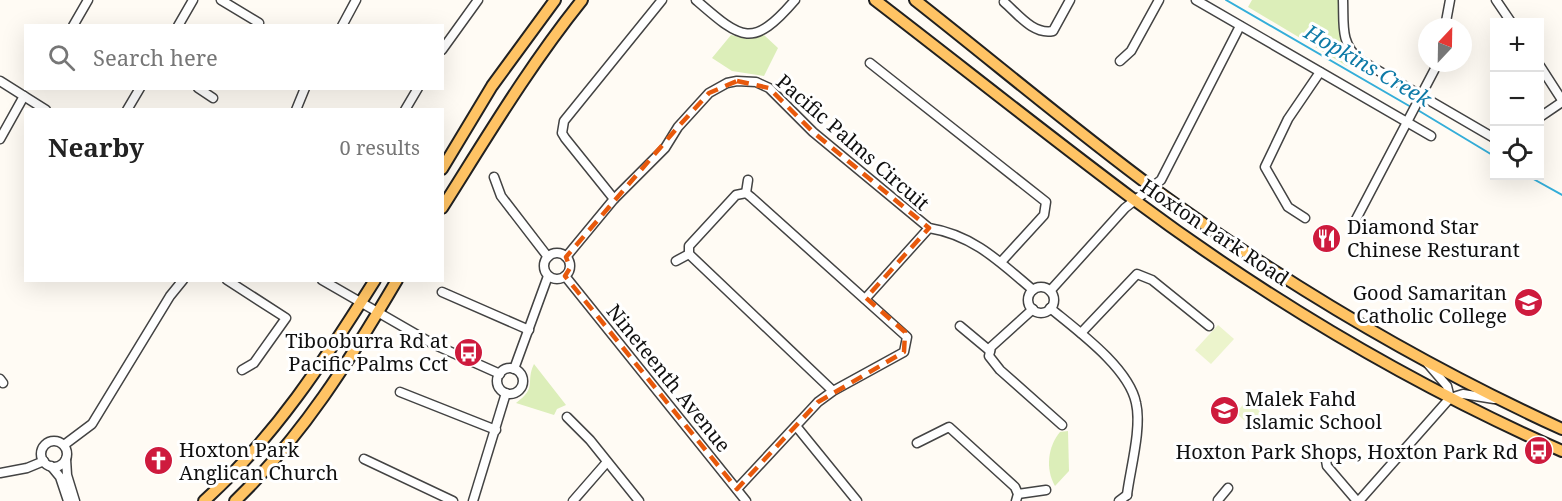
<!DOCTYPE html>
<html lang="en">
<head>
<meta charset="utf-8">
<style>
	body { margin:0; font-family:"Noto Serif",serif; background:#f2f2f2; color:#222 }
	.controls { position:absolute; right:18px; top:18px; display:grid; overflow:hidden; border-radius:0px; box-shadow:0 6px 24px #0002 }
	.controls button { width:54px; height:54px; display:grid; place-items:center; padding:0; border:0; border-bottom:2px solid #e0e0e0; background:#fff; color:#222; font:30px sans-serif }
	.compass { position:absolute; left:1418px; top:18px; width:54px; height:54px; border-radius:50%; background:#fff; box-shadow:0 6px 24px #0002; rotate:22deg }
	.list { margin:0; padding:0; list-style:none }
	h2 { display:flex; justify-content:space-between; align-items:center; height:78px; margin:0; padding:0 24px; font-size:26px }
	h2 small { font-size:20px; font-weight:400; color:#767676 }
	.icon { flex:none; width:33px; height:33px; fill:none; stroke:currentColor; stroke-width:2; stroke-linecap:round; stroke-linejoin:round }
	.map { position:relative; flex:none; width:1562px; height:501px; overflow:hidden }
	.search { position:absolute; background:#fff; box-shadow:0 6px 24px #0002; left:24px; top:24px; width:420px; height:66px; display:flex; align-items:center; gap:15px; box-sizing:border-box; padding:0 21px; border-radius:0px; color:#767676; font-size:22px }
	.panel { position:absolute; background:#fff; box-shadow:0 6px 24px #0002; left:24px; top:108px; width:420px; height:174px; border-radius:0px }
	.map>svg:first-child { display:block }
	.green { fill:#dceeb9 }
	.pitch { fill:#ecf4cc }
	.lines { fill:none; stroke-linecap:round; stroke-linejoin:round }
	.stream { stroke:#34aed9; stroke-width:2 }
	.minor-casing { stroke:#434343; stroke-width:11 }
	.major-casing { stroke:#212121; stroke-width:14 }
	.minor { stroke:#fff; stroke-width:8 }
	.major { stroke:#ffc364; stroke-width:10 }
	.marked { fill:none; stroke:#e8590c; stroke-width:4.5; stroke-dasharray:12 8; stroke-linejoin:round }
	.labels { text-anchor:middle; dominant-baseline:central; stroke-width:6; stroke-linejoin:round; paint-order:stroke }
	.street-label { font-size:20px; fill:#101010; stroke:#fff }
	.poi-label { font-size:20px; fill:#101010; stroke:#fff; text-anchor:start }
	.water-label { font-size:21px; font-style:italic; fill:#0d7aa7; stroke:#fff }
</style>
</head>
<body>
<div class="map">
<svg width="1562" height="501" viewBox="0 0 1562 501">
	<rect width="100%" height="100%" fill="#fffbf4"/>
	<g class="green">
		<path d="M 1252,0 L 1339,0 C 1339,21 1336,42 1351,59 L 1347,66 L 1248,7 Z"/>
		<polygon points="731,35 744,38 764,35 778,48 764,76 732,71 712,58"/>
		<path d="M 534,364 L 566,405 L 557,409 L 554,415 L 516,403 C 538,387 525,382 534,364 Z"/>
		<path d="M 1068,431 L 1069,471 L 1055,486 C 1045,469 1048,446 1060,432 Z"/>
	</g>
	<g class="pitch">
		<polygon points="1218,325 1234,339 1211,364 1195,350"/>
		<polygon points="1247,400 1266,417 1255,430 1236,413"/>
	</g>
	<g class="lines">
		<g class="stream">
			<polyline points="1226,0 1411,107"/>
			<polyline points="1416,109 1494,156"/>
			<polyline points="1528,176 1562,195"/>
		</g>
		<defs>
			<g id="minor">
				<polyline points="221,0 259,23"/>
				<path d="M 696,0 C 741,39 752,50 795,0"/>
				<polyline points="1196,0 1431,136"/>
				<path d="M 1343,0 C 1344,25 1340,43 1360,60 L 1494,138"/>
				<polyline points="1496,0 1511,22"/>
				<path d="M 1004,2 C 1018,14 1033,35 1053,31 L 1070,0"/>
				<polyline points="73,26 88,0"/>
				<polyline points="178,26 193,0"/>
				<polyline points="342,26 356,0"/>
				<polyline points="1445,27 1450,0"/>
				<polyline points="442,50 478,0"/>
				<polyline points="1120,61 1131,51 1159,0"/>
				<polyline points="870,63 1046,202 1044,215 1001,262"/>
				<polyline points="1540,66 1562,100"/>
				<polyline points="0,81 46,110"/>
				<polyline points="198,88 213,98"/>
				<polyline points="127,110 140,88"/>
				<polyline points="296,110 305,88"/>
				<polyline points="405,110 418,88"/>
				<polyline points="1540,117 1562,102"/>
				<polyline points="0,139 24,96"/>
				<polyline points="494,177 501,196 548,257"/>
				<polyline points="746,193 748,180"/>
				<polyline points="614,199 565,138 562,133 564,121 662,0"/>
				<polyline points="1305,218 1288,207 1265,167 1288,119 1320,72"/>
				<polyline points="1353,225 1438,63"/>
				<circle cx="557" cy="266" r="13"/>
				<path d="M 566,257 L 614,199 L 665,148 L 678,127 L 709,93 L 727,83 L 737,81 L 756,82 L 769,88 L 813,132 L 929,228 C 973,235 1000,262 1033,290"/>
				<polyline points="676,261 689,254"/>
				<polyline points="565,276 746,501"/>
				<polyline points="227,280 286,318 254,363 242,370"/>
				<polyline points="322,280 433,344 500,374"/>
				<circle cx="1041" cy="300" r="13"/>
				<polyline points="1050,291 1125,208 1161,180 1240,26"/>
				<polyline points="442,292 529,330"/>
				<polyline points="865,299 929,228"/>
				<path d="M 1050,308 C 1078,331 1129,368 1136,403 C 1142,428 1130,470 1127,495"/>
				<polyline points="1033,309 991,347 989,356 1000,370 1062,425"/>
				<polyline points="960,326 990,351"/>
				<polyline points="1081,333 1137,274 1152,280 1209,326"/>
				<polyline points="1428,364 1447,386 1450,398"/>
				<circle cx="510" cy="381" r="13"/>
				<polyline points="514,369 548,276"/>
				<polyline points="0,379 3,383"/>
				<polyline points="400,392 496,430"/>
				<polyline points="567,417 590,440 639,501"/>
				<polyline points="796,426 857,501"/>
				<circle cx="54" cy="454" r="13"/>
				<polyline points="917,443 949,427 1015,487 1018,494 1016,501"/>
				<polyline points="64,445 92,424 170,296 183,280"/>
				<polyline points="1325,455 1327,466 1357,501"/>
				<polyline points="66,459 67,475 75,501"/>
				<polyline points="364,459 453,501"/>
				<polyline points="51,466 60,477 68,501"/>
				<polyline points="0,473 27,468 44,461"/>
				<polyline points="737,489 818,402 833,391 904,352 907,337 751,197 746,193 736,195 689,246 689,254 833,391"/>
				<polyline points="1018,494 1046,490"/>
				<polyline points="1218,500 1228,488"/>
				<polyline points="473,501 506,393"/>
				<polyline points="573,501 607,462"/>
				<polyline points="1119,501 1127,495"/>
				<polyline points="1359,501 1450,398 1463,394 1494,399"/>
			</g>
			<g id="major">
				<path d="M 875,0 C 961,66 1046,134 1133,199 C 1266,298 1410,384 1562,451"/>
				<path d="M 915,0 C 994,62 1072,128 1153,188 C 1281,281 1418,363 1562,429"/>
				<polyline points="442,169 492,86 555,0"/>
				<path d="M 442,208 C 487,137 529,66 582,0"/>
				<path d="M 204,501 C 275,437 324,361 375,280"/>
				<path d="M 235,501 C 302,437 350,360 397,280"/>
			</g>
		</defs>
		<use href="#minor" class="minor-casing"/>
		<use href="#major" class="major-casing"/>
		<use href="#minor" class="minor"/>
		<use href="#major" class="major"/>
	</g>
	<path class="marked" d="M 737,81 L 769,88 L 813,132 L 929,228 L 866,298 L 905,332 L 904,352 L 818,402 L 737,489 L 565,276 L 570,268 L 566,257 L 678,127 L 709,93 Z"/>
	<defs>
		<symbol id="restaurant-disc" viewBox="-11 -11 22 22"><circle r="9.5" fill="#ce1b3d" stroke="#fff"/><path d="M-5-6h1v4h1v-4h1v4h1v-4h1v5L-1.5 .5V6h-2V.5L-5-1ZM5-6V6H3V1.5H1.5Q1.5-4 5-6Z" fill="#fff"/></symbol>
		<symbol id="school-disc" viewBox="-11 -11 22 22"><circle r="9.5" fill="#ce1b3d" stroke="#fff"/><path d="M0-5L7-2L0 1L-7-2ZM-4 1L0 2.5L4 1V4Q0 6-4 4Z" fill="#fff"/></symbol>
		<symbol id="bus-disc" viewBox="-11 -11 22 22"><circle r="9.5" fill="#ce1b3d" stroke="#fff"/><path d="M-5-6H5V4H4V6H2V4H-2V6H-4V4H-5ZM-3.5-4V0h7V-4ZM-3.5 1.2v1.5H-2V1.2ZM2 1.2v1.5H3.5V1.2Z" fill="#fff"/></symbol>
		<symbol id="church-disc" viewBox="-11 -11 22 22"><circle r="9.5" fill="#ce1b3d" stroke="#fff"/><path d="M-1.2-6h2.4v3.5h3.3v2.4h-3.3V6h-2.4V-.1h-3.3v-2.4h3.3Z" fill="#fff"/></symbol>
	</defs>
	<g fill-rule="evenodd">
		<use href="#restaurant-disc" x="1310" y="222" width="33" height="33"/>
		<use href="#school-disc" x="1512" y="286" width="33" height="33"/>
		<use href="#bus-disc" x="452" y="336" width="33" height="33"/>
		<use href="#school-disc" x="1208" y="394" width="33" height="33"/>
		<use href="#bus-disc" x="1522" y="434" width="33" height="33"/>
		<use href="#church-disc" x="142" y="444" width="33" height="33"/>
	</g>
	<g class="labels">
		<g class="street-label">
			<text transform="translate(853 142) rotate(41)">Pacific Palms Circuit</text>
			<text transform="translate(1215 232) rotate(34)">Hoxton Park Road</text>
			<text transform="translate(669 378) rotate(51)">Nineteenth Avenue</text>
		</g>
		<g class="poi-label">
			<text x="1347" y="226">Diamond Star<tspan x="1347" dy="23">Chinese Resturant</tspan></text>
			<text x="1507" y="292" text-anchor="end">Good Samaritan<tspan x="1507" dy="23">Catholic College</tspan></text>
			<text x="448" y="340" text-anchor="end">Tibooburra Rd at<tspan x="448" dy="23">Pacific Palms Cct</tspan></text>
			<text x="1245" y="398">Malek Fahd<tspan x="1245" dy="23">Islamic School</tspan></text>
			<text x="179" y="449">Hoxton Park<tspan x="179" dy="23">Anglican Church</tspan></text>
			<text x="1518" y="451" text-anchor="end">Hoxton Park Shops, Hoxton Park Rd</text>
		</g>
		<g class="water-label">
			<text transform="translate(1368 65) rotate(30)">Hopkins Creek</text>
		</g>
	</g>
</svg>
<div class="controls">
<button>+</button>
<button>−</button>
<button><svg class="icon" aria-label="locate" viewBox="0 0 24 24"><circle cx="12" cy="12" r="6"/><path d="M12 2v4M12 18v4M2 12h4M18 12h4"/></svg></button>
</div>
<svg class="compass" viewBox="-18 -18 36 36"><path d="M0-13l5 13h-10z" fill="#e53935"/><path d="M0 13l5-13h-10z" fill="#767676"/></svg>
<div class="search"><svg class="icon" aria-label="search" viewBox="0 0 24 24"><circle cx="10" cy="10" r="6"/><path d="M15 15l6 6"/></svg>Search here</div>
<section class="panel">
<h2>Nearby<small>0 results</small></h2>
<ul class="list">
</ul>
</section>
</div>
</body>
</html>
